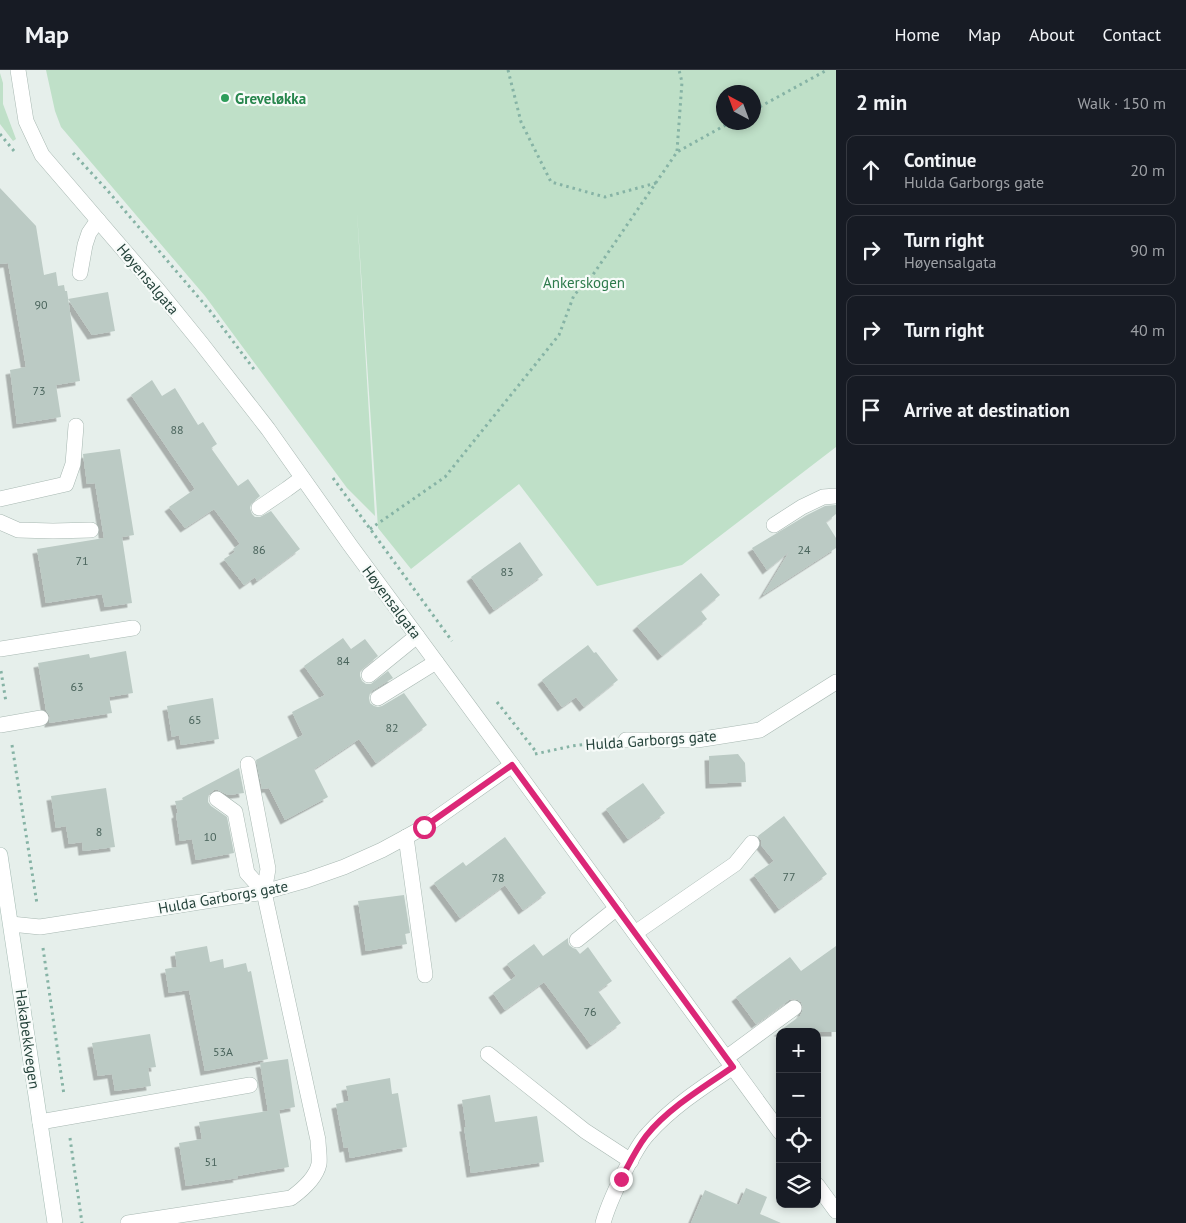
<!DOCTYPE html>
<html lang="en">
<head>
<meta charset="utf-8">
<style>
	body { margin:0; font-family:"PT Sans",sans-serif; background:#20242c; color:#f1f3f6 }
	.controls { position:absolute; right:15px; bottom:15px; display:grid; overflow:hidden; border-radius:10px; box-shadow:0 2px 8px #0003 }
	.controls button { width:45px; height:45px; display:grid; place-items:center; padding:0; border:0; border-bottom:1px solid #363941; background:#171b24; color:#f1f3f6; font:25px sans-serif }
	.compass { position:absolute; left:716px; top:15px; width:45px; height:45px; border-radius:50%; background:#171b24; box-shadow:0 2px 8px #0003; rotate:319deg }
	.stop { position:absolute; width:15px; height:15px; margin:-11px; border:4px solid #db2777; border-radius:50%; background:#fff }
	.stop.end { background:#db2777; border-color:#fff; box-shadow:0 1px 5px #0008 }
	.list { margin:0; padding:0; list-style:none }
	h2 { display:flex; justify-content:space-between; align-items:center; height:65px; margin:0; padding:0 20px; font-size:21px }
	h2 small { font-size:16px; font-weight:400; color:#9ea1a6 }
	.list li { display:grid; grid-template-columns:32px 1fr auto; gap:15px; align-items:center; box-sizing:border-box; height:70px; margin:0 10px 10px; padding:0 10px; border:1px solid #363941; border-radius:10px }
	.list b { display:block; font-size:19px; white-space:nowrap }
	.list p { margin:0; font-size:16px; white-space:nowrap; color:#9ea1a6 }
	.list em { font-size:16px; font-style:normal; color:#9ea1a6 }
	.icon { flex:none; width:28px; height:28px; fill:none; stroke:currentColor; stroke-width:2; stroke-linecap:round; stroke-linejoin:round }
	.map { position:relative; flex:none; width:836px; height:1153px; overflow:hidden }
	header { display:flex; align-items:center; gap:30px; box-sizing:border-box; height:70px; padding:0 25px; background:#171b24; border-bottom:1px solid #363941 }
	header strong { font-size:24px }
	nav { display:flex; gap:28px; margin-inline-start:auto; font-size:18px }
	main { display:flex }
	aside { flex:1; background:#171b24 }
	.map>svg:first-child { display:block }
	.green { fill:#bfe0c8; fill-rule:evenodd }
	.building { fill:#bbcac4; filter:url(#shadow) }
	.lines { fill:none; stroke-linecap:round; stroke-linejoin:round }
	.service-casing { stroke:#a8b8b2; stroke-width:16 }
	.minor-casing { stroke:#a8b8b2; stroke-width:16 }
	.secondary-casing { stroke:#a4bbb3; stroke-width:16 }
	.path { stroke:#86b3a5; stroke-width:3; stroke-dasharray:2.5 4; stroke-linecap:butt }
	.service { stroke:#fff; stroke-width:15 }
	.minor { stroke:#fff; stroke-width:15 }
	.secondary { stroke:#fff; stroke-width:15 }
	.route { stroke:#db2777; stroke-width:6 }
	.leisure-dot { fill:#2e9e5b; stroke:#f7fbf9; stroke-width:2 }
	.labels { text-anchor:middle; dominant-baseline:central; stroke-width:4.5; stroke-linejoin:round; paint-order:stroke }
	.number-label { font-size:12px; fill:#4a645c }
	.leisure-label { font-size:15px; font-weight:bold; fill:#27864d; stroke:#f7fbf9; text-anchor:start }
	.street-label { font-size:15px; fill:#24423a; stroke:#f7fbf9 }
	.park-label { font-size:15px; fill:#2d7a4b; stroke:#f7fbf9 }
</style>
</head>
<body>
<header>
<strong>Map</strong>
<nav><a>Home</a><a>Map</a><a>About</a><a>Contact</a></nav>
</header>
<main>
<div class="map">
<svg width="836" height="1153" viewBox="0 0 836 1153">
	<defs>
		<filter id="shadow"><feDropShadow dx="-4.5" dy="4.5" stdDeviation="0" flood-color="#0004"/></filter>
	</defs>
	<rect width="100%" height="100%" fill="#e6efeb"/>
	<g class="green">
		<path d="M 46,0 L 836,0 L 836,377 L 682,495 L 597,516 L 519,414 L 411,499 L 378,458 L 357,142 L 375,446 L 347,418 L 205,226 L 61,57 L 55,41 ZM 754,22 L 754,52 L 724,52 L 724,22 Z"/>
		<polygon points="0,3 3,13 3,34 16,69 13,71 0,54"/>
	</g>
	<g class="building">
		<polygon points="0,118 36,156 44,205 56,202 58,216 64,215 65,221 67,221 80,311 56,315 61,347 17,354 10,300 26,297 8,193 0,194"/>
		<polygon points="108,222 115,261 92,265 68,229"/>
		<polygon points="152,310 162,326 175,318 198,355 203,352 217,374 211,378 238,416 248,409 260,426 251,434 250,438 252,444 255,447 260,447 271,441 300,479 257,511 255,507 244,515 224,489 235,482 233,479 240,474 214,439 185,458 169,437 195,419 131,325"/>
		<polygon points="120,379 134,465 122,467 132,533 105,537 102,524 46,533 37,479 104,468 95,413 87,414 83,384"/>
		<polygon points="836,435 836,444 826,452 836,468 836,478 763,525 789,482 767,500 752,478 807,445 825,436"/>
		<polygon points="520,472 543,505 494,540 471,507"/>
		<polygon points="701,503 720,525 701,541 707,549 662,586 637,556"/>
		<polygon points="343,568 351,579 365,569 378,586 360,601 360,606 362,611 366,614 371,614 388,601 393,608 373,620 370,623 369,628 370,633 374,636 378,637 382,636 404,623 427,655 376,693 359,669 314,699 328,727 285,750 269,718 262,719 256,690 303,665 292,642 325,625 304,596"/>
		<polygon points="588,575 594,583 596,582 618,610 584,637 576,627 562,637 542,610"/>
		<polygon points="126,581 133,623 109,627 112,643 49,653 50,646 46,640 38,593 89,584 90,588"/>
		<polygon points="213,628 219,669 181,675 179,665 172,667 167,636"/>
		<polygon points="738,684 745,693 746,712 710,714 709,686"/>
		<polygon points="239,698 244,723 228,725 218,720 214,720 209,724 208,729 208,732 211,736 227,747 234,783 196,790 192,769 180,771 176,744 178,743 175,731 183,730 182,728"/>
		<polygon points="643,713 665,743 628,769 606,739"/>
		<polygon points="106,718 115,777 83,781 82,772 69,774 66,756 56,758 51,726"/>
		<polygon points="784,746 827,804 779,839 754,805 774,791 761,775 761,770 758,766"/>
		<polygon points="505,767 546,823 523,840 505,815 460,848 434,813 463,792 466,796"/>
		<polygon points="404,825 410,863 405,864 407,874 366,881 358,831"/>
		<polygon points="568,868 568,872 569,875 573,878 576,879 580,884 588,877 612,911 598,921 621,953 591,975 544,912 505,940 493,923 516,906 507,894 534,874 543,886"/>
		<polygon points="207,876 210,892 223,889 224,898 246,893 248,902 251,901 268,989 205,1001 189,920 169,923 165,899 177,897 175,882"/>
		<polygon points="836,876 836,962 778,962 800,946 802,942 803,937 801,932 798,930 793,929 789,930 756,954 736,927 790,887 801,901"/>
		<polygon points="150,964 156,997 148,998 151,1016 115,1021 112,1004 98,1006 92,973"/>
		<polygon points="288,989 295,1037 279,1040 289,1097 237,1106 238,1108 186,1116 179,1073 202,1069 199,1052 268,1041 260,993"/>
		<polygon points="390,1008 392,1024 398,1023 407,1077 350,1088 348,1077 344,1078 336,1034 349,1031 346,1016"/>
		<polygon points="490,1025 495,1052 537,1046 544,1092 471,1103 464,1057 466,1057 462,1030"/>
		<polygon points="746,1118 767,1127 760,1144 781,1153 691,1153 705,1120 739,1135"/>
	</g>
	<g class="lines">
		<defs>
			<g id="service">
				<polyline points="80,203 85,175 89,163 98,150"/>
				<polyline points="0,429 66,414 73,394 76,356"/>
				<polyline points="259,438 287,419 302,408"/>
				<polyline points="0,452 18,460 53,461 91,460"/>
				<polyline points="774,455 802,437 823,427 836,426"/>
				<polyline points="0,579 133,558"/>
				<polyline points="369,605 417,566"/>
				<polyline points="378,628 436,592"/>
				<polyline points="0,655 41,648"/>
				<polyline points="217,729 235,742 247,803 264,822 268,799 248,694"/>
				<polyline points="406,767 425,905"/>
				<polyline points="635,863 735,794 752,773"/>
				<polyline points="577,870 617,838"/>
				<polyline points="488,984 585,1061 631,1091"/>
				<polyline points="726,988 794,938"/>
				<polyline points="40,1052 250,1015"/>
				<path d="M 128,1153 L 291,1128 C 302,1120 316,1108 319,1094 C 320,1087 318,1077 318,1070 L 264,822"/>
				<path d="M 603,1153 C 609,1132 619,1112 629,1093 C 635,1083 640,1072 648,1064 C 672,1037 703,1017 733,997"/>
			</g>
			<g id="minor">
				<polyline points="18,0 26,51 42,85 158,220 201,273 268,359 350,475 512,695 780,1062"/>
				<polyline points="626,670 697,670 760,660 836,612"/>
				<polyline points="11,854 40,857 264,822 307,810 344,797 382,780 406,767 424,757 512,695"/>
				<polyline points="817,1115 836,1141"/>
			</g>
			<polyline id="secondary" points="0,785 55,1153"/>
		</defs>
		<use href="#service" class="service-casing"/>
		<use href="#minor" class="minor-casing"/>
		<use href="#secondary" class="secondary-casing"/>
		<g class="path">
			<polyline points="508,0 521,52 551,112 605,127 656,113"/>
			<polyline points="754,40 827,0"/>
			<polyline points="0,64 14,81"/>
			<polyline points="677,81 682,12 679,0"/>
			<polyline points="73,83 108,121 211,242 256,302"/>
			<polyline points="333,408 452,571"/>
			<polyline points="370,459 445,407 559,265 574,225 590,209 677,82 731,52"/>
			<polyline points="1,601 6,632"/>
			<polyline points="497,632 537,683"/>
			<polyline points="12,675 37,834"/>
			<polyline points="535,684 572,676 605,672"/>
			<polyline points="43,878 64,1025"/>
			<polyline points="70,1068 82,1153"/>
		</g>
		<use href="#service" class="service"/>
		<use href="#minor" class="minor"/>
		<use href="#secondary" class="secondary"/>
	</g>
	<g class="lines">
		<path class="route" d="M 424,757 L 512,695 L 733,997 C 705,1016 667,1039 646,1066 C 636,1079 629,1094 621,1109"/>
	</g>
	<circle class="leisure-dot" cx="225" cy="28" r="5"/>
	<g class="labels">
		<g class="number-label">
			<text x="41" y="234">90</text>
			<text x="39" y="320">73</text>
			<text x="177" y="359">88</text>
			<text x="259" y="479">86</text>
			<text x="804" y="479">24</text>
			<text x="82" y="490">71</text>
			<text x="507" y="501">83</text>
			<text x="343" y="590">84</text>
			<text x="77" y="616">63</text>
			<text x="195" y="649">65</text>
			<text x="392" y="657">82</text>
			<text x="99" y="761">8</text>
			<text x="210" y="766">10</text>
			<text x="789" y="806">77</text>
			<text x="498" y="807">78</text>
			<text x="590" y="941">76</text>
			<text x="223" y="981">53A</text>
			<text x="211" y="1091">51</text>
		</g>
		<g class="leisure-label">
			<text x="235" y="28">Greveløkka</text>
		</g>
		<g class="street-label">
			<text transform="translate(148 209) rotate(50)">Høyensalgata</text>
			<text transform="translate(392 532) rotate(53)">Høyensalgata</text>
			<text transform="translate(651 670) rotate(-4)">Hulda Garborgs gate</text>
			<text transform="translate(223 827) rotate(-10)">Hulda Garborgs gate</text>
			<text transform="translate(28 969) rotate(82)">Hakabekkvegen</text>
		</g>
		<g class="park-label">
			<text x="584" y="212">Ankerskogen</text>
		</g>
	</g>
</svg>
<div class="controls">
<button>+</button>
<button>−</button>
<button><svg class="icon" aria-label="locate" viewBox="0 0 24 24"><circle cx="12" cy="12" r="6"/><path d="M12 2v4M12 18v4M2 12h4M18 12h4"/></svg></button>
<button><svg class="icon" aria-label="layers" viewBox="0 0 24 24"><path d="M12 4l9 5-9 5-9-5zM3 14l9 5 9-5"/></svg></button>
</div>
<svg class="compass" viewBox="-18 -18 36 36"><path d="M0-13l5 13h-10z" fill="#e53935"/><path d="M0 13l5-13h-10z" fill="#9ea1a6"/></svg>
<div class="stop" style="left:424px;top:757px"></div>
<div class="stop end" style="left:621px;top:1109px"></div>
</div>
<aside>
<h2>2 min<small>Walk · 150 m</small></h2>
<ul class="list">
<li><svg class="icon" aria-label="ahead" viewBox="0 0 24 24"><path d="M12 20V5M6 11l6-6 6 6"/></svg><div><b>Continue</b><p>Hulda Garborgs gate</p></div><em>20 m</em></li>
<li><svg class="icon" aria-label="right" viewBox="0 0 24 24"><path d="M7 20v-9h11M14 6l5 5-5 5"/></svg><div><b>Turn right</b><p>Høyensalgata</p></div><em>90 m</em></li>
<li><svg class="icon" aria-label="right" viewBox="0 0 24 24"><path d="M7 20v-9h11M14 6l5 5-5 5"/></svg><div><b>Turn right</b></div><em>40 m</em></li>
<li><svg class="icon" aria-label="arrive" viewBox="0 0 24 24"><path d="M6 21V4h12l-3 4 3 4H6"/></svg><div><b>Arrive at destination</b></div></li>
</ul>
</aside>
</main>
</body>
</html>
